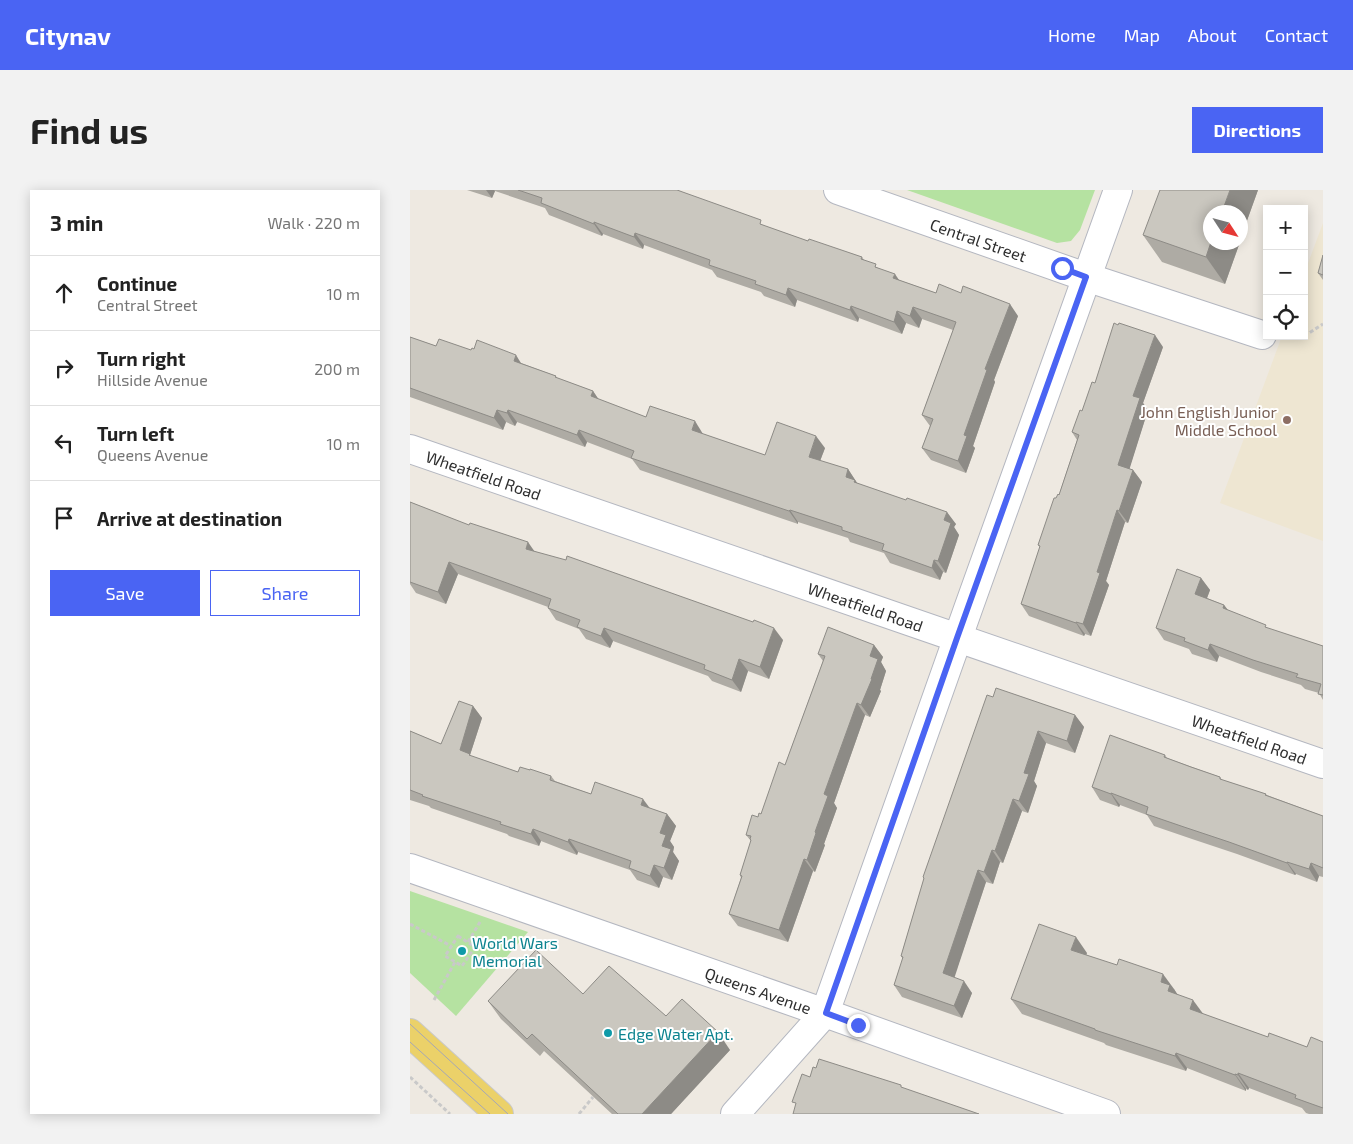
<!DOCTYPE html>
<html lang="en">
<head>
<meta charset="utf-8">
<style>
	body { margin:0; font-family:"Exo 2",sans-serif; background:#f2f2f2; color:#222 }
	.controls { position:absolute; right:15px; top:15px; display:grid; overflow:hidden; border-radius:0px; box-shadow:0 2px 12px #0003 }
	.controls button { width:45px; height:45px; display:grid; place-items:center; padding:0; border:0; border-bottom:1px solid #e0e0e0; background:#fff; color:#222; font:25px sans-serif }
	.compass { position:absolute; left:793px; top:15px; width:45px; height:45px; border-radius:50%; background:#fff; box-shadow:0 2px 12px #0003; rotate:126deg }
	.stop { position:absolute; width:15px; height:15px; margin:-11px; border:4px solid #4a64f3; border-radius:50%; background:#fff }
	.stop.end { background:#4a64f3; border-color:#fff; box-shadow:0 1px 5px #0008 }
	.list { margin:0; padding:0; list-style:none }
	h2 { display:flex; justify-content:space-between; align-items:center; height:65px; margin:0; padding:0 20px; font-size:21px }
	h2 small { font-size:16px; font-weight:400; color:#767676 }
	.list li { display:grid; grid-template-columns:32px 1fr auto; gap:15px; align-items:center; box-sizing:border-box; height:75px; padding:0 20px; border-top:1px solid #e0e0e0 }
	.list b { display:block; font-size:19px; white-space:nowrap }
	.list p { margin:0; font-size:16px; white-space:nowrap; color:#767676 }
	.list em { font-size:16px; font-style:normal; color:#767676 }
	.actions { display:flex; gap:10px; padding:15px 20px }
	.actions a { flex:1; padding:11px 0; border:1px solid #4a64f3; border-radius:0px; text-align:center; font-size:18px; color:#4a64f3 }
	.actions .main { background:#4a64f3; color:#fff }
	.icon { flex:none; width:28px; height:28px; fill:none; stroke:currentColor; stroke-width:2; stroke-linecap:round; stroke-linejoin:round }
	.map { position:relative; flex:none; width:913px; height:924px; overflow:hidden; border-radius:0px }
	header { display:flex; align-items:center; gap:30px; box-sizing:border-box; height:70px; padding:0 25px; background:#4a64f3; color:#fff }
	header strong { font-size:24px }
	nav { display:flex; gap:28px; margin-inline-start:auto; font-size:18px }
	.intro { display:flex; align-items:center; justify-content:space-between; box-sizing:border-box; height:120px; padding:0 30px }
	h1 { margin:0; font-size:35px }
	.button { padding:12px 22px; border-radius:0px; background:#4a64f3; color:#fff; font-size:18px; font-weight:700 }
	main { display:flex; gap:30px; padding:0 30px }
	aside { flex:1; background:#fff; border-radius:0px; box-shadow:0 2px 12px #0003 }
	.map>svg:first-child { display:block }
	.education { fill:#eee6d2 }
	.green { fill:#b5e2a1 }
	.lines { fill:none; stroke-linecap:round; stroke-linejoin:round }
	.minor-casing { stroke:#b4b7c0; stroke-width:30 }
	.major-casing { stroke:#c9c9c9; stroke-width:30 }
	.path { stroke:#c9c9c9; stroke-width:3; stroke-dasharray:4 2.5; stroke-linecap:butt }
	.minor { stroke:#fff; stroke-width:28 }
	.major { stroke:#ebd169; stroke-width:28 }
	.tram { stroke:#a4a6b7; stroke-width:1 }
	.wall { fill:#aeaba4 }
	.shaded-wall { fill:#8d8b86 }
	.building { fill:#cac7bf; stroke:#8d8b86 }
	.route { stroke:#4a64f3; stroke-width:6 }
	.education-dot { fill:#8d6e63; stroke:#fff; stroke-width:2 }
	.culture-dot { fill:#0f9aa8; stroke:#fff; stroke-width:2 }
	.labels { text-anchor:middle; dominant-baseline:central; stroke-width:4; stroke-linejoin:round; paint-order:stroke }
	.street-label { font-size:16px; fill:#2e2e2e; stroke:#fff }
	.education-label { font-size:16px; fill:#785e54; stroke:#fff; text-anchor:end }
	.culture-label { font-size:16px; fill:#0d838f; stroke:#fff; text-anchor:start }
</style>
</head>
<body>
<header>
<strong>Citynav</strong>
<nav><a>Home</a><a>Map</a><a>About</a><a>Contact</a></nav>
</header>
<div class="intro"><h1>Find us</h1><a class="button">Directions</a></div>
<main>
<aside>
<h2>3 min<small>Walk · 220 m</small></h2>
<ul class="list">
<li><svg class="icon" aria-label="ahead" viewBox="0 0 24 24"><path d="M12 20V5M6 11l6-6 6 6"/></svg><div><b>Continue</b><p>Central Street</p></div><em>10 m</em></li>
<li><svg class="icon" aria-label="right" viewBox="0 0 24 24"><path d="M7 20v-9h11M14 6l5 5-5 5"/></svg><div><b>Turn right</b><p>Hillside Avenue</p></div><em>200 m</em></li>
<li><svg class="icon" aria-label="left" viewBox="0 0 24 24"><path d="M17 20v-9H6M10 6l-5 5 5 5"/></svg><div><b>Turn left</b><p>Queens Avenue</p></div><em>10 m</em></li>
<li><svg class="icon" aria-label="arrive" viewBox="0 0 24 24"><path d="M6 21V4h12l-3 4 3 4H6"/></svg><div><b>Arrive at destination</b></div></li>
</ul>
<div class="actions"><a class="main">Save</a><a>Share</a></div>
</aside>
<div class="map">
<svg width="913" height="924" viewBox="0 0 913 924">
	<rect width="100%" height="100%" fill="#eee9e1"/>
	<polygon class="education" points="913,33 913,351 810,313 872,146 894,146 894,84"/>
	<g class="green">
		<polygon points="497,0 685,0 670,40 661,51 647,53"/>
		<polygon points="0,701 118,742 46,826 0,783"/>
	</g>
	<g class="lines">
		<defs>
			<g id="minor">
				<path id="s1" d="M 428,0 L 676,87 L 852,145"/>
				<path id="s2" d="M 0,259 L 913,574"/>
				<path id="s3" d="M 0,678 L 415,823 L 696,924"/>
				<polyline points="325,924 415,823 558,419 708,0"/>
			</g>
			<polyline id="major" points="0,843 89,924"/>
		</defs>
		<use href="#minor" class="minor-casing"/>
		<use href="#major" class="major-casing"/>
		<g class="path">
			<polyline points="894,141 899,143 913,134"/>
			<polyline points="0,734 41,756"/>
			<polygon points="48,746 65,757 52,776 35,766"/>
			<polyline points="58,752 70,732"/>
			<polyline points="24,810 45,772"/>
			<polyline points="0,887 40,924"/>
			<polyline points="169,924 183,907"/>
		</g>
		<use href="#minor" class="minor"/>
		<use href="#major" class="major"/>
		<g class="tram">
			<polyline points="0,834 98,924"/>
			<polyline points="0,852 80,924"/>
		</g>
	</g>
	<g class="wall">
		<polygon points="57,0 267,0 355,36 398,51 452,67 454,70 489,90 526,103 608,126 584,190 585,192 563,256 565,258 556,283 521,270 512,258 520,236 512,225 543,140 512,129 509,138 496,133 492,144 449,128 448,132 387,110 385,117 354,106 351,102 307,87 302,80 234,55 233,59 193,44 192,46 157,32 139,25 135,18 85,1 82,8"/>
		<polygon points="848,0 830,50 830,22 800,52 830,52 815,94 752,72 733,45"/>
		<polygon points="913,65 913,90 908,83"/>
		<polygon points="0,147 26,156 61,160 111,173 146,186 147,188 183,201 189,210 236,227 293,244 355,265 415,258 410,271 438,279 447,293 546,334 544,337 549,345 536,383 533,382 530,390 480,373 474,363 440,352 438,348 388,332 388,334 230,280 222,269 177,252 175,257 107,232 105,236 96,232 93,240 0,207"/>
		<polygon points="753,157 733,213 738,220 719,279 723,280 732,292 718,333 715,332 696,391 699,395 681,446 675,444 674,446 619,426 611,414 630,357 628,355 646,308 649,305 667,250 662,242 685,193"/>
		<polygon points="0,312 124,361 373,450 359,489 338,481 331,502 302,491 298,486 203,451 200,458 176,449 169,439 146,430 138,418 138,417 48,384 36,414 6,403 0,394"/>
		<polygon points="791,388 800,400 797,408 814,415 818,420 858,439 913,456 913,510 909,503 895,499 891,495 851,482 809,466 807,472 782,464 779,459 754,450 746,438"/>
		<polygon points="464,455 473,467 471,472 476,481 470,500 471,501 460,527 455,525 424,613 427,618 414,654 415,655 405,682 403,681 378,752 328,736 319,724 331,688 330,685 341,651 336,645 348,627 351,624 375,575 413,471 408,464"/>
		<polygon points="583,507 665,525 674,537 665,563 636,553 624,591 627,596 618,623 612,621 593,673 590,672 583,694 576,692 544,787 562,803 552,828 492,807 484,795 493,769 491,766 514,689 513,687"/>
		<polygon points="63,516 72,528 60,565 61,566 108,582 141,586 145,591 181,604 239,618 257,624 266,636 260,651 264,657 263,662 269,671 262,690 253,687 249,698 227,690 220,680 168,662 167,665 131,651 129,656 99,646 97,644 21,618 19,616 0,610 0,541 31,554"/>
		<polygon points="755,565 757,568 810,587 812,590 856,604 857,605 913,626 913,687 909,686 907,692 886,684 885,685 827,664 782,649 744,636 737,625 710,615 709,617 690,610 682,597"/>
		<polygon points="677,763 676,765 764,799 767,804 793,824 858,847 897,857 913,852 913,924 899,924 896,923 892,918 839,898 838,900 836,899 836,901 777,878 776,881 696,855 694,853 612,824 601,809"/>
		<polygon points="173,804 256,826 320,860 261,924 202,924 134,861 130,866 91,829 78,811"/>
	</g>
	<g class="shaded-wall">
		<polygon points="76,0 84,0 85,1 82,8"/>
		<polygon points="820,0 848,0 830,50 830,22 812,22"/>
		<polygon points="184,32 193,44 192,46 184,34"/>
		<polygon points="225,43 234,55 233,59 224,47"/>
		<polygon points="801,52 830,52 815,94 796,67"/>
		<polygon points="485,84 493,96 483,88"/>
		<polygon points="378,98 387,110 385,117 376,105"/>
		<polygon points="600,114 608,126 584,190 585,192 563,256 565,258 556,283 548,271 554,245 575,179"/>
		<polygon points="441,116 449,128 448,132 440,120"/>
		<polygon points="503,117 512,129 509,138 500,126"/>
		<polygon points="487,121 496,133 492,144 484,132"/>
		<polygon points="745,145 753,157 733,213 738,220 717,287 708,275 723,206"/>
		<polygon points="106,165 114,178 104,171"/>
		<polygon points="183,201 191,213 181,206"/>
		<polygon points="87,220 96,232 93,240 84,228"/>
		<polygon points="98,220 107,232 105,236 97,223"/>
		<polygon points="285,231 293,244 290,252 282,240"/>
		<polygon points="169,240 177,252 175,257 167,245"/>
		<polygon points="406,246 415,258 407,279 399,267"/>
		<polygon points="438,279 453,302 436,287"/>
		<polygon points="723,280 732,292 718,333 709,321"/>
		<polygon points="380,320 388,332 388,334 379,321"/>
		<polygon points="707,320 715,332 696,391 699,395 681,446 673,434 687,382"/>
		<polygon points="537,322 546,334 544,337 549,345 536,383 528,371 534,330"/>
		<polygon points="118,352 127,365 116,359"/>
		<polygon points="524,370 533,382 530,390 522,378"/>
		<polygon points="39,372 48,384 36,414 28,402"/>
		<polygon points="791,388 800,400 794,416 785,404"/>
		<polygon points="814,415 823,427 813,418"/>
		<polygon points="666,432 675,444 674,446 666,433"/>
		<polygon points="194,438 203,451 200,458 191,446"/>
		<polygon points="364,438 373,450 359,489 350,477"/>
		<polygon points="800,454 809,466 807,472 798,460"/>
		<polygon points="464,455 473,467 471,472 476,481 470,500 471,501 460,527 451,515 461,489 460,466"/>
		<polygon points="329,469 338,481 331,502 322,490"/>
		<polygon points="447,513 455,525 424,613 427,618 414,654 415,655 405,682 397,670 405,642 414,604"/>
		<polygon points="63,516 72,528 60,565 68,576 50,560"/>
		<polygon points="665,525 674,537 665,563 657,551"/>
		<polygon points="628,541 636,553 624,591 627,596 618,623 609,611 614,583"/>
		<polygon points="701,603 710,615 709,617 701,604"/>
		<polygon points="233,609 242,621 231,615"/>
		<polygon points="603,609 612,621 593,673 585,661"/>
		<polygon points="257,624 266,636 260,651 264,657 263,662 269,671 262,690 254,678 252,656 250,643"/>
		<polygon points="123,639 131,651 129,656 121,644"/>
		<polygon points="159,649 168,662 167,665 158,652"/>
		<polygon points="582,660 590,672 583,694 574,682"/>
		<polygon points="394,669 403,681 378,752 369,740"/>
		<polygon points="877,672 886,684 885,685 877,673"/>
		<polygon points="901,673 909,686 907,692 899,679"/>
		<polygon points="244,675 253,687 249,698 240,686"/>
		<polygon points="568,680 576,692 542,795 533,783"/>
		<polygon points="666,747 677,763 672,776 661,760"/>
		<polygon points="753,784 764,799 771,810 762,805 751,792"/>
		<polygon points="554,791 562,803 552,828 544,816"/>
		<polygon points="783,810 794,825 780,819"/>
		<polygon points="308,842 320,860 261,924 232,924"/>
		<polygon points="766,863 777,878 776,881 765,866"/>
		<polygon points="828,883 839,898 838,900 828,885"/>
		<polygon points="825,884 836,899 836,901 825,885"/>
	</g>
	<g class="building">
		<polygon points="108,0 267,0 351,30 350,34 398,51 399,49 452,67 451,69 466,74 465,77 485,84 483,88 526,103 529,94 551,103 553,96 600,114 575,179 577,180 554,245 557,246 548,271 512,258 523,229 512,225 546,132 503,117 500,126 487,121 484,132 441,116 440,120 378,98 376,105 345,94 346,91 299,75 300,70 225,43 224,47 184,32 184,34 131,13 132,8"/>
		<polygon points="750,0 820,0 812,22 800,22 800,52 801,52 796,67 733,45"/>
		<polygon points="913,65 913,85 908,83"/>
		<polygon points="704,133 708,135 709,133 745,145 723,206 730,208 708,275 723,280 709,321 707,320 687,382 690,383 673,434 666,432 666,433 611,414 630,356 628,355 644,308 646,308 648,304 649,305 669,245 662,242 670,220 672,221 682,192 685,193"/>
		<polygon points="0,147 26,156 29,149 61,160 62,158 64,159 67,150 106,165 104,171 146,186 145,187 183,201 181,206 236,227 240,216 285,231 282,240 355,265 367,232 406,246 399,267 438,279 436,287 445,290 444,292 496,310 497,308 537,322 534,330 541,333 528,371 524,370 522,378 472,360 474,354 432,340 432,337 380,320 379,321 221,268 224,261 169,240 167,245 98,220 97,223 87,220 84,228 0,198"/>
		<polygon points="0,312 59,335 60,333 118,352 116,359 156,370 157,366 343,432 344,430 364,438 350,477 329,469 322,490 294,479 295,475 194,438 191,446 167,437 170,430 138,418 141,409 39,372 28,402 0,392"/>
		<polygon points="767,379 791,388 785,404 814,415 813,418 856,435 855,437 913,456 913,505 908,504 911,494 886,487 888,484 843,470 800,454 798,460 774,451 775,448 746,438"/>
		<polygon points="418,437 464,455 460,466 468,469 461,489 462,489 451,515 447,513 414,604 418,606 405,642 406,643 397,670 394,669 369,740 319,724 332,686 330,685 341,650 340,649 341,646 336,645 342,625 348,627 349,623 351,624 369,572 375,575 415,466 408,464"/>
		<polygon points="586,498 665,525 657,551 628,541 614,583 619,584 609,611 603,609 585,661 582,660 574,682 568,680 533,783 554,791 544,816 484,795 493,767 491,766 514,688 513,687 577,505 583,507"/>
		<polygon points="49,511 63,516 50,560 60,564 59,565 108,582 110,577 120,580 120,579 141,586 140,590 181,604 185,592 233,609 231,615 257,624 250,643 256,645 252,656 261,659 254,678 244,675 240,686 219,678 221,671 159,649 158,652 123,639 121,644 90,634 91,632 12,606 13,605 0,600 0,541 31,554"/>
		<polygon points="700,545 755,565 754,567 781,577 810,587 810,589 856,604 855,605 913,626 913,678 901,673 899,679 877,672 877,673 819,652 774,637 736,624 738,617 701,603 701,604 682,597"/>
		<polygon points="629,734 666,747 661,760 707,775 709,769 753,784 751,792 760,795 758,801 783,810 780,819 858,847 859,843 897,857 901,847 913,852 913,918 885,908 886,905 881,903 828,883 828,885 825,884 825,885 766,863 765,866 685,840 685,839 601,809"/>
		<polygon points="126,760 173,804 199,776 256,826 272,809 308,842 232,924 208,924 122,844 117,849 78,811"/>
		<polygon points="409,869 491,895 491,897 569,924 383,924 386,913 382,912 392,884 400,887 403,877 406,878"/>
	</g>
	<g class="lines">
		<polyline class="route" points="448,835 416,823 547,448 676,87 652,78"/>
	</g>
	<circle class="education-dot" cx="877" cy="230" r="5"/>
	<g class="culture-dot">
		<circle cx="52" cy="761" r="5"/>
		<circle cx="198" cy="843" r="5"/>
	</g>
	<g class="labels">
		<g class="street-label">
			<text stroke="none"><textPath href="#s1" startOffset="149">Central Street</textPath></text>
			<text stroke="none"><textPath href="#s2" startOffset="78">Wheatfield Road</textPath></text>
			<text stroke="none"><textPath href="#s2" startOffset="482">Wheatfield Road</textPath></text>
			<text stroke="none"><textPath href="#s2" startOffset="888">Wheatfield Road</textPath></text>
			<text stroke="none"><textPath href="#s3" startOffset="369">Queens Avenue</textPath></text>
		</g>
		<g class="education-label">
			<text x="867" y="221">John English Junior<tspan x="867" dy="18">Middle School</tspan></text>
		</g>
		<g class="culture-label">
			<text x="62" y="752">World Wars<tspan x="62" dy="18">Memorial</tspan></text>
			<text x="208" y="843">Edge Water Apt.</text>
		</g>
	</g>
</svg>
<div class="controls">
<button>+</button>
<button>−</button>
<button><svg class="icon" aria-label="locate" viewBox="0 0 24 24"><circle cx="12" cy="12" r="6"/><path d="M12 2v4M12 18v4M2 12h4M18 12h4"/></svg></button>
</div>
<svg class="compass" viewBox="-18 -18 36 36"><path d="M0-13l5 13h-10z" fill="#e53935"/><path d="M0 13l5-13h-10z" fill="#767676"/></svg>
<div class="stop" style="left:652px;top:78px"></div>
<div class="stop end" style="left:448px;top:835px"></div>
</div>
</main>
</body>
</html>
